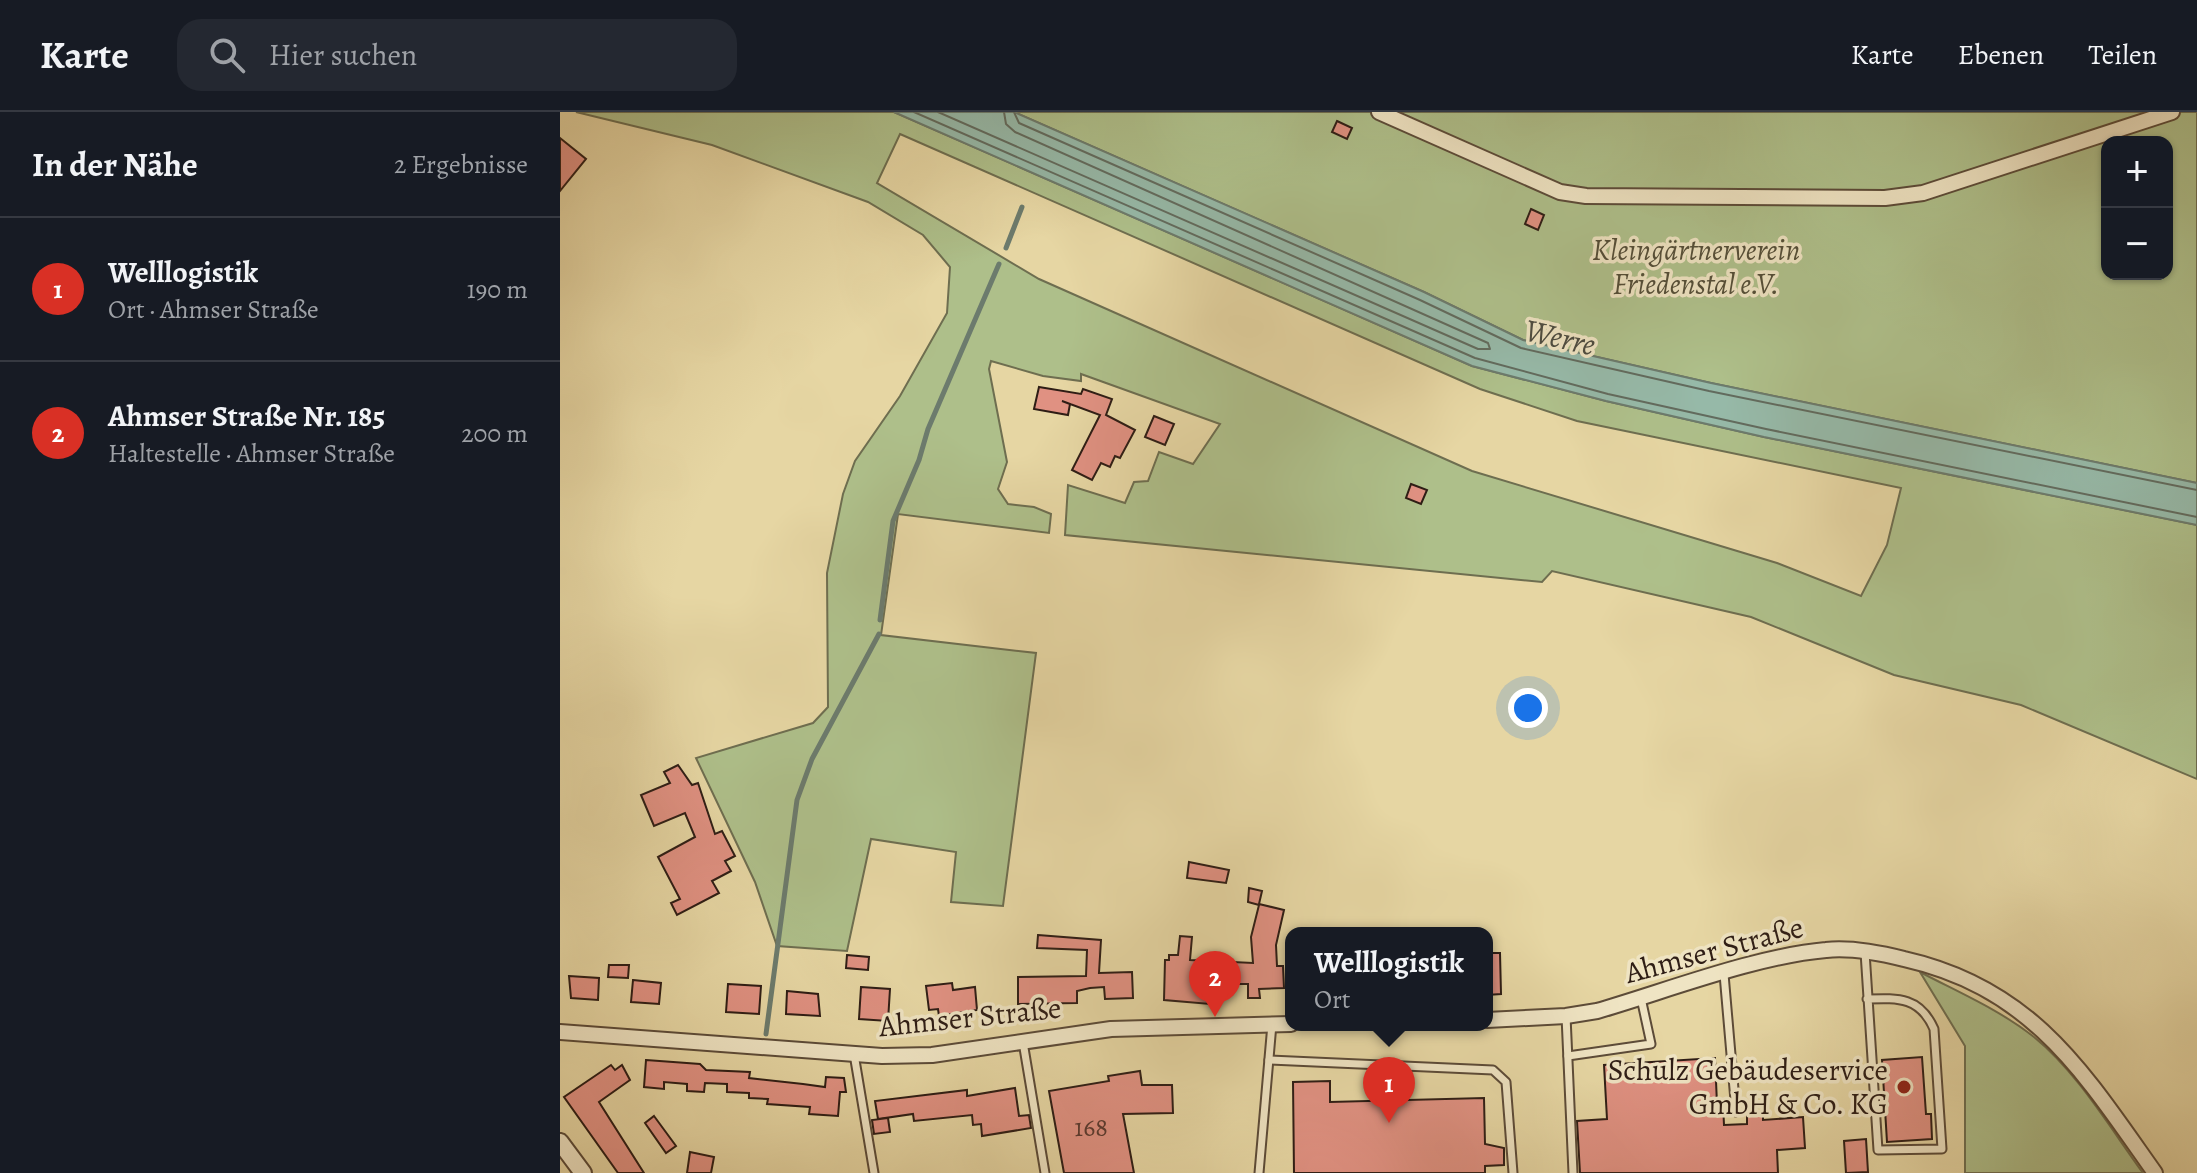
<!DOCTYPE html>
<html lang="de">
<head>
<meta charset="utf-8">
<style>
	body { margin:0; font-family:Alegreya,serif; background:#242831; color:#f1f3f6 }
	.controls { position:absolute; right:24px; top:24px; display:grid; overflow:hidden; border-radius:16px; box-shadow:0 2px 6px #0004 }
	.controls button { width:72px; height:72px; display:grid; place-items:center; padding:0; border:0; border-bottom:2px solid #363941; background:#171b24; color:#f1f3f6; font:40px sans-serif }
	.you { position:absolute; left:968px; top:596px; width:28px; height:28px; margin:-20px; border:6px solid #fff; border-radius:50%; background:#1a73e8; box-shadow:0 0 0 12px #1a73e833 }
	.badge { display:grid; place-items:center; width:52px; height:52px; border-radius:50%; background:#d93025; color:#fff; font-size:26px; font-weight:700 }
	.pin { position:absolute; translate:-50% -66px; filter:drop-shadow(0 2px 4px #0008) }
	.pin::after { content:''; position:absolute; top:42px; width:28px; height:24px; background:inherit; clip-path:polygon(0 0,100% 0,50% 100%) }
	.popup { position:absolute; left:725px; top:815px; width:208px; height:104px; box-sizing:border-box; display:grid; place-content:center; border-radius:16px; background:#171b24; filter:drop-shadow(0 2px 6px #0005); font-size:26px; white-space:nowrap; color:#9ea1a6 }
	.popup b { font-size:30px; color:#f1f3f6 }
	.popup::after { content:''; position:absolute; left:50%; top:100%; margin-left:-16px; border:16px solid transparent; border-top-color:#171b24 }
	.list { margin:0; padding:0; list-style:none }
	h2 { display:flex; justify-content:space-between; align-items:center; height:104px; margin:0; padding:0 32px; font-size:34px }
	h2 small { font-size:26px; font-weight:400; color:#9ea1a6 }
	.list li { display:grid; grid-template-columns:52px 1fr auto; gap:24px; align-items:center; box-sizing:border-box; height:144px; padding:0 32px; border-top:2px solid #363941 }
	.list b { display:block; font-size:30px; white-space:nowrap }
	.list p { margin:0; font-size:26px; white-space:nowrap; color:#9ea1a6 }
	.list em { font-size:26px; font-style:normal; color:#9ea1a6 }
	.icon { flex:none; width:44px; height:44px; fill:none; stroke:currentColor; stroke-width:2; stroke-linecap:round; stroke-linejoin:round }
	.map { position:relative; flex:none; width:1637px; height:1061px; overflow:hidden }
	header { display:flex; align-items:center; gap:48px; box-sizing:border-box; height:112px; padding:0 40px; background:#171b24; border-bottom:2px solid #363941 }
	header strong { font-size:38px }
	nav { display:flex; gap:44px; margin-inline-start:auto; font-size:28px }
	.search { width:560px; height:72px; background:#242831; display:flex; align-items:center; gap:20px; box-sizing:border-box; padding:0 28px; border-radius:24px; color:#9ea1a6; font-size:30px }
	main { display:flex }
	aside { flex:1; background:#171b24 }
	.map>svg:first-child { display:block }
	.green { fill:#aebf8a; stroke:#6e6e50; stroke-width:2; fill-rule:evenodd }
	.water { fill:#96b9a8; stroke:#6c7b6d; stroke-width:2 }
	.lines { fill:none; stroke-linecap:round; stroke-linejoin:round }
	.shore { stroke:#626b5e; stroke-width:2 }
	.stream { stroke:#6c7b6d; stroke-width:5 }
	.building { fill:#e09182; stroke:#2e1d15; stroke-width:2 }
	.service-casing { stroke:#5c4b38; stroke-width:11 }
	.minor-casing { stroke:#5c4b38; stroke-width:18 }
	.tertiary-casing { stroke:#5c4b38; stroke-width:20 }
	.service { stroke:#efe4c3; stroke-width:7 }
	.minor { stroke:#efe4c3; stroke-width:14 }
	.tertiary { stroke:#efe4c3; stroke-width:16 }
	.poi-dot { fill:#8f2418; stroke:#efe4c3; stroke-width:3 }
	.labels { text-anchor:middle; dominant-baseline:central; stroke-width:7; stroke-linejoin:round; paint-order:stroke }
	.number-label { font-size:26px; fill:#5a3a30 }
	.park-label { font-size:30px; font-style:italic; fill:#544e38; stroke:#efe4c3 }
	.street-label { font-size:30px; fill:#2e1d15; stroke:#efe4c3 }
	.poi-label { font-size:30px; fill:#2e1d15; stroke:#efe4c3; text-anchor:end }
	.water-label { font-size:32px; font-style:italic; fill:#4d4c41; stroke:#efe4c3 }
</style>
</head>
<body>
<header>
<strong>Karte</strong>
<div class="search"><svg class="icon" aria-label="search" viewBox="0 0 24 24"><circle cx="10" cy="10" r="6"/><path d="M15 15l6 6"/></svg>Hier suchen</div>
<nav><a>Karte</a><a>Ebenen</a><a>Teilen</a></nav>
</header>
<main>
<aside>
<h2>In der Nähe<small>2 Ergebnisse</small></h2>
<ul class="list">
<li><span class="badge">1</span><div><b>Welllogistik</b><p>Ort · Ahmser Straße</p></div><em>190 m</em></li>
<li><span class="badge">2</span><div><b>Ahmser Straße Nr. 185</b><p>Haltestelle · Ahmser Straße</p></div><em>200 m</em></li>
</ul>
</aside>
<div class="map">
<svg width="1637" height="1061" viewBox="0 0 1637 1061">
	<rect width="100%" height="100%" fill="#e6d6a3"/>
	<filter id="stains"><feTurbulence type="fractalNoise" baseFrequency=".0025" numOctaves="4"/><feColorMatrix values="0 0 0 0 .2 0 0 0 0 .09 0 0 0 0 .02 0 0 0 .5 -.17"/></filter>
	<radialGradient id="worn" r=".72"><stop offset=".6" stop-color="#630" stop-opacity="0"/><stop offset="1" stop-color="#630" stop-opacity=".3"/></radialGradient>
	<g class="green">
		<path d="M 16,0 L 334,0 L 912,254 L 1046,289 L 1204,325 L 1637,413 L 1637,667 L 1461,593 L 1334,563 L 1191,505 L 992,459 L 982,470 L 505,423 L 508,373 L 565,391 L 574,370 L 588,369 L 599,340 L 633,352 L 660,312 L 521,262 L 521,269 L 483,264 L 431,249 L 429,257 L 447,350 L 438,377 L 448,392 L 474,395 L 491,402 L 489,421 L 338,402 L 321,523 L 476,541 L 443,794 L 391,790 L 396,740 L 311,727 L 287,839 L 217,834 L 195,770 L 136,646 L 253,611 L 268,595 L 267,461 L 283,382 L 295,349 L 340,284 L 387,201 L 390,155 L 363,123 L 308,90 L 152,33 ZM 340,22 L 920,277 L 1017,309 L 1341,376 L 1327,433 L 1301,484 L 1217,451 L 912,359 L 479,167 L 317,71 Z"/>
		<path d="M 454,0 L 1637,0 L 1637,371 L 1151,271 L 963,228 L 864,180 ZM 1547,30 L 1607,30 L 1607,162 L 1547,162 Z"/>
		<path d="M 1360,860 C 1398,880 1440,898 1474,925 C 1518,961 1550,1016 1583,1061 L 1405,1061 L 1405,934 Z"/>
	</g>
	<polygon class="water" points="334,0 454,0 864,180 963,228 1151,271 1637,371 1637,413 1204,325 1046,289 912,254"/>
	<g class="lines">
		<g class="shore">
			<polyline points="354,0 915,246 1048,282 1206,317 1637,405"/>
			<polyline points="378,0 918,237 930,237 928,231 455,20 446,12 444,0"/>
			<polyline points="454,0 459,11 860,188 961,236 1149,279 1637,378"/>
		</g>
		<g class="stream">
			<polyline points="446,136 462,95"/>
			<polyline points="320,508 333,409 359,348 368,317 439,152"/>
			<polyline points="206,922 237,688 252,647 319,522"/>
		</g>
	</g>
	<g class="building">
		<polygon points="777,9 792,16 787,27 772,20"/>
		<polygon points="0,26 26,47 0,79"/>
		<polygon points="971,97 984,103 978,118 965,112"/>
		<polygon points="479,275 521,282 523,277 552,287 546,303 575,318 560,346 555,344 550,355 541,351 532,368 512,358 540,303 502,289 510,292 508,303 474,297"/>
		<polygon points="594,304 614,312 605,333 585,325"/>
		<polygon points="851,372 867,378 861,392 846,386"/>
		<polygon points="118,653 132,673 138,671 155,722 162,719 175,744 165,749 171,759 152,769 159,781 117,803 111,791 120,787 98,745 135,725 125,701 94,714 81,683 110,671 104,660"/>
		<polygon points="629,750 669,758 666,771 627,766"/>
		<polygon points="689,776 702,779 699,792 724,798 716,833 717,854 723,854 724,876 699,877 700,886 688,886 688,872 660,872 661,887 650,888 650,892 604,888 605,848 609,848 609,843 618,843 620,824 632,825 630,848 693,851 691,825 699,793 688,790"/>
		<polygon points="478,823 541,828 539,861 572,860 573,886 545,887 544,875 530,876 517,879 517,891 458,892 458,865 526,864 527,838 477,836"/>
		<polygon points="927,841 940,841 941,882 927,883"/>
		<polygon points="287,843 309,845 308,858 286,856"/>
		<polygon points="49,853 69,853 68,866 48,865"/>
		<polygon points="9,864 39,866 38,888 11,886"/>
		<polygon points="73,868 101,871 99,892 71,890"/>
		<polygon points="392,871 393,878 415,875 417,898 379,904 378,897 369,898 366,874"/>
		<polygon points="168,872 201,874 199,902 166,900"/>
		<polygon points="301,875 330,877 328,909 299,907"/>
		<polygon points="227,879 258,882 260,904 226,902"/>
		<polygon points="1362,945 1366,1002 1371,1002 1372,1027 1327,1030 1322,948"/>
		<polygon points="1155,946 1157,992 1163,991 1164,1013 1187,1012 1187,1001 1203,1000 1203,1008 1243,1005 1245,1036 1217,1038 1218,1061 1020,1061 1017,1009 1047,1007 1044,953"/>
		<polygon points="86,948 140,952 146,958 190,960 189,966 243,972 265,975 266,965 284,966 286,980 280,980 278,1004 249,1002 250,995 207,992 208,987 189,986 189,981 167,980 167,972 145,971 144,980 127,979 127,972 104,970 104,977 84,975"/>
		<polygon points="51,953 55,958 62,953 70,968 39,990 84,1061 58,1061 4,985"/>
		<polygon points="580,959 582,973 612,973 613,1001 563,1002 574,1061 504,1061 489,979 549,969 548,964"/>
		<polygon points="770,969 770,990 924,986 925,1032 944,1036 944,1053 925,1054 925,1061 734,1061 733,970"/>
		<polygon points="455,976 459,1004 469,1003 471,1016 422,1024 421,1012 413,1013 412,1003 354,1009 353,1002 318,1007 315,989 407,978 407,984"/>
		<polygon points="94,1004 116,1034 106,1041 85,1011"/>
		<polygon points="328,1006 330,1020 314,1022 312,1008"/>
		<polygon points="1306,1027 1308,1060 1286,1061 1284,1029"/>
		<polygon points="130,1040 154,1045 151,1061 127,1061"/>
	</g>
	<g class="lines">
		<defs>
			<g id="service">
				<path d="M 1305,840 L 1318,1038 L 1382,1037 L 1374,917 C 1360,885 1339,886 1307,887"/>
				<polyline points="1164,862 1176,1000"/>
				<polyline points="1006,904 1013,1061"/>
				<polyline points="463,930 485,1061"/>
				<polyline points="294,942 314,1061"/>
				<polyline points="1008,944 1091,932 1081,886"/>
				<polyline points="709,948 933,958 946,970 953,1061"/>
				<polyline points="699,1061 712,912"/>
			</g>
			<g id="minor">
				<polyline points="819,0 1000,80 1026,84 1325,86 1363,81 1612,0"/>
				<path d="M 927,908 L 1006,904 L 1037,899 C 1106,879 1196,844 1266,838 C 1291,835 1320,841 1344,847 C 1473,876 1524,961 1595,1061"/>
				<polyline points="0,920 322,944 372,943 551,917 731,912"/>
			</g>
			<polyline id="tertiary" points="0,1030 23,1061"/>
		</defs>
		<use href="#service" class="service-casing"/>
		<use href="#minor" class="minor-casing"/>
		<use href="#tertiary" class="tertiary-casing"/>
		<use href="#service" class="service"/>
		<use href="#minor" class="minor"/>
		<use href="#tertiary" class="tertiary"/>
	</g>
	<circle class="poi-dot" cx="1344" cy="975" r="8"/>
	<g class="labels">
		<g class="number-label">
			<text x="531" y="1015">168</text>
		</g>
		<g class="park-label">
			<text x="1136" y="138">Kleingärtnerverein<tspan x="1136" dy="34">Friedenstal e.V.</tspan></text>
		</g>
		<g class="street-label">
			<text transform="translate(1154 838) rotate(-15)">Ahmser Straße</text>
			<text transform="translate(410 905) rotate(-6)">Ahmser Straße</text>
		</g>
		<g class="poi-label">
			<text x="1328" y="958">Schulz Gebäudeservice<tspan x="1328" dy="34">GmbH &amp; Co. KG</tspan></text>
		</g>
		<g class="water-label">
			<text transform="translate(1000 225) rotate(13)">Werre</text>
		</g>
	</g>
	<rect width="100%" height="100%" filter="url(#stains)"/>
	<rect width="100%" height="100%" fill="url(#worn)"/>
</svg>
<div class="controls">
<button>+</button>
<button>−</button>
</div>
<div class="you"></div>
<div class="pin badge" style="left:829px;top:1011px">1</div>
<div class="popup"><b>Welllogistik</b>Ort</div>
<div class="pin badge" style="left:655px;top:905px">2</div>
</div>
</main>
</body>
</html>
